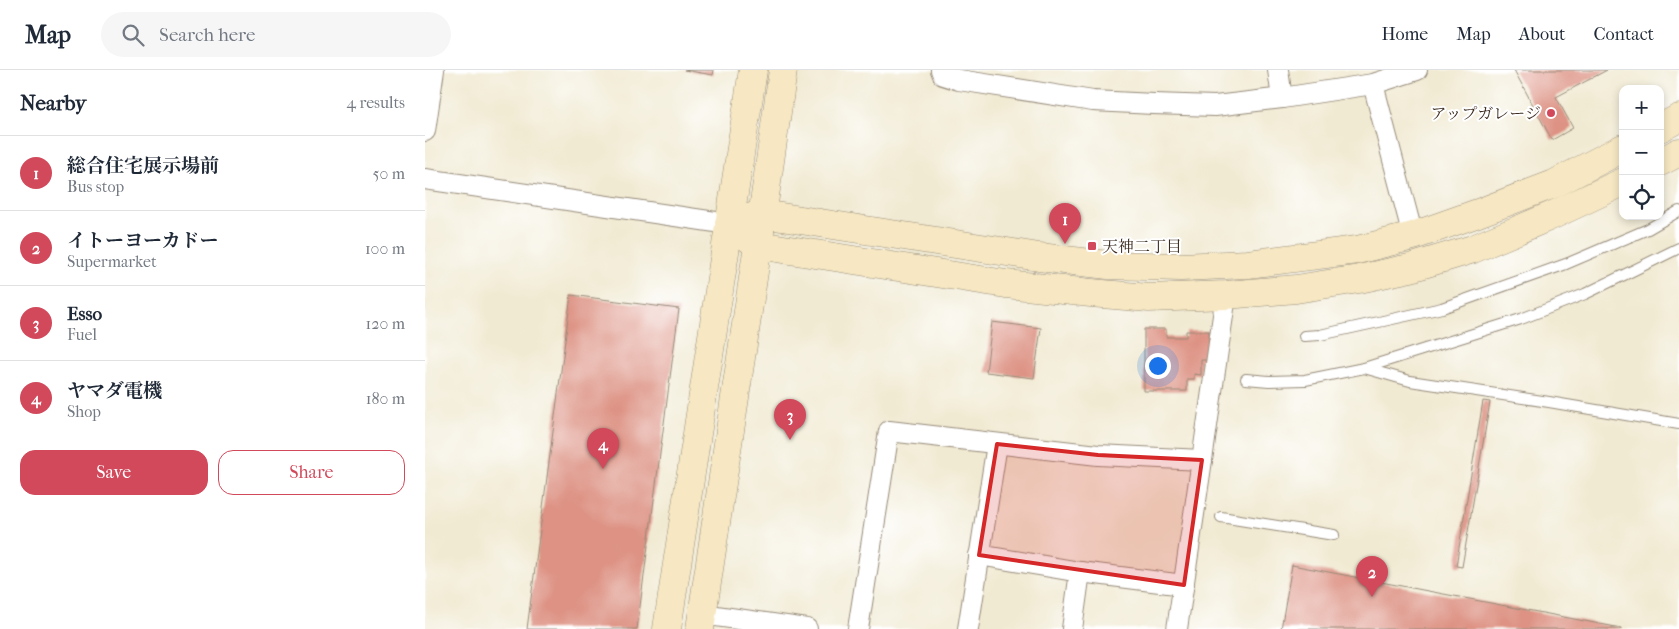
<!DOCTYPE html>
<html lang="en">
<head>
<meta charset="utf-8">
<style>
	body { margin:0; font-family:"IM FELL French Canon","Noto Serif JP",serif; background:#f6f6f7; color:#1f2937 }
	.controls { position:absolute; right:15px; top:15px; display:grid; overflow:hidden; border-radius:10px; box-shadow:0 2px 8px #0003 }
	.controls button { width:45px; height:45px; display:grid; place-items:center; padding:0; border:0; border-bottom:1px solid #e0e1e3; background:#fff; color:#1f2937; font:25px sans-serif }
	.you { position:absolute; left:732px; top:295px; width:18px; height:18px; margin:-12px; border:4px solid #fff; border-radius:50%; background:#1a73e8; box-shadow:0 0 0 8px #1a73e833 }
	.badge { display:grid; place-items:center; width:32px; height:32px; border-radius:50%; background:#d1495b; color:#fff; font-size:16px; font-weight:700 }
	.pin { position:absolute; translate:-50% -41px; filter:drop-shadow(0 1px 2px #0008) }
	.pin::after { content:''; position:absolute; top:26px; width:18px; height:15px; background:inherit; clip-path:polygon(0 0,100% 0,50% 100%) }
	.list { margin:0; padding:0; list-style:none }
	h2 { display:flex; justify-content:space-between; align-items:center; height:65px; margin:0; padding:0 20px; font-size:21px }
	h2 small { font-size:16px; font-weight:400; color:#747a83 }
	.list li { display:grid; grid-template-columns:32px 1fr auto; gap:15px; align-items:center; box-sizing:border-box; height:75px; padding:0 20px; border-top:1px solid #e0e1e3 }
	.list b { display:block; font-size:19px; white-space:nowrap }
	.list p { margin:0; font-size:16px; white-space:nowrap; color:#747a83 }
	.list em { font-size:16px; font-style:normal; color:#747a83 }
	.actions { display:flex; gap:10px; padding:15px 20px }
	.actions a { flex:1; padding:11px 0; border:1px solid #d1495b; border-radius:15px; text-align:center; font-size:18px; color:#d1495b }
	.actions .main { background:#d1495b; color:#fff }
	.icon { flex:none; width:28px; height:28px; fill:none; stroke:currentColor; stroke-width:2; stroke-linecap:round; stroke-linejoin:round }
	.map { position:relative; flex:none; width:1254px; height:559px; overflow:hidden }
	header { display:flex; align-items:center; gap:30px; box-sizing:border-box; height:70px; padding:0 25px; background:#fff; border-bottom:1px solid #e0e1e3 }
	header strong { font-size:24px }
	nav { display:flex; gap:28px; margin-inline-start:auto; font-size:18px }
	.search { width:350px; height:45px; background:#f6f6f7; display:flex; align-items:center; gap:12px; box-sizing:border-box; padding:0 18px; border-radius:28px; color:#747a83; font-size:19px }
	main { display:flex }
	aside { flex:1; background:#fff }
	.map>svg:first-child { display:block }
	.building { fill:#dd9283 }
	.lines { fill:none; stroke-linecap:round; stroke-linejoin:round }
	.lane-casing { stroke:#968a78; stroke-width:12 }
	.street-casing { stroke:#968a78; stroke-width:22 }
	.secondary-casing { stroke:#968a78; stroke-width:29 }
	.lane { stroke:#fff; stroke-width:10 }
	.street { stroke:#fff; stroke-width:20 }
	.secondary { stroke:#f7e8c3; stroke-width:28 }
	.marked { fill:#d62828; fill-opacity:0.2; stroke:#d62828; stroke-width:4; stroke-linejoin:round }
	.poi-dot { fill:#d1495b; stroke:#fff; stroke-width:2 }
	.labels { text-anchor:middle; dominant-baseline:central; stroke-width:4; stroke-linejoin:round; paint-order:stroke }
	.poi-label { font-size:16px; fill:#3b2a1e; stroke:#fff; text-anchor:end }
</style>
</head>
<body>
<header>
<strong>Map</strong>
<div class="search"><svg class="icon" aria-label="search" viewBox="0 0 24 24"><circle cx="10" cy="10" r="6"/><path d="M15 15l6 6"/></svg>Search here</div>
<nav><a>Home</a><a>Map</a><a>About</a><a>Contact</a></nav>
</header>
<main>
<aside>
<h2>Nearby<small>4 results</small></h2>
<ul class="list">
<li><span class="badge">1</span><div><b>総合住宅展示場前</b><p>Bus stop</p></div><em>50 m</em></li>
<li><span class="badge">2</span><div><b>イトーヨーカドー</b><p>Supermarket</p></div><em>100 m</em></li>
<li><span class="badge">3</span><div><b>Esso</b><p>Fuel</p></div><em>120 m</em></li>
<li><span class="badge">4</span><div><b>ヤマダ電機</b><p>Shop</p></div><em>180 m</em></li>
</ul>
<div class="actions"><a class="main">Save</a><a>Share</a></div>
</aside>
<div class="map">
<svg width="1254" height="559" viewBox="0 0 1254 559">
	<rect width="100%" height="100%" fill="#fff"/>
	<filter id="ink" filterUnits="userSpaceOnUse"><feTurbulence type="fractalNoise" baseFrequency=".02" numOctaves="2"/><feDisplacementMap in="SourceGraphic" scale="10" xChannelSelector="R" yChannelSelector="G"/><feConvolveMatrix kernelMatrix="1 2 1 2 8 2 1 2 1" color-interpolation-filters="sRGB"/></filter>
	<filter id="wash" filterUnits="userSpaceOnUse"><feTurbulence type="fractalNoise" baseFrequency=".0096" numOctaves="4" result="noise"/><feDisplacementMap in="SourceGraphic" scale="20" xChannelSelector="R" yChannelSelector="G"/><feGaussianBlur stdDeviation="1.12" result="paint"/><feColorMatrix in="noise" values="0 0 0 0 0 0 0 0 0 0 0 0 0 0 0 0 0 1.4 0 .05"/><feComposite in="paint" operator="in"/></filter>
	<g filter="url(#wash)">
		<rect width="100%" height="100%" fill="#f1ead3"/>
		<g id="blocks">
			<g class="building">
				<polygon points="259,0 289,0 288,5"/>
				<polygon points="1089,0 1182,0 1131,27 1148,58 1127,70"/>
				<polygon points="146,225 254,239 212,559 102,559"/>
				<polygon points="567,252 616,258 609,308 561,302"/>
				<polygon points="719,259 741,259 741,267 761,267 761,261 784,261 784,290 776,290 776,305 769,304 769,309 762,309 762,321 719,321"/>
				<polygon points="1058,331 1065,332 1037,497 1031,496"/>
				<polygon points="867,495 1196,558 1196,559 856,559"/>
			</g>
		</g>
	</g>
	<g filter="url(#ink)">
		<use href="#blocks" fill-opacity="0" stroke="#968a78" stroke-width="1"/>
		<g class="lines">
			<defs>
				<g id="lane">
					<polyline points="879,266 895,265 1017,238 1141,194 1223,159 1254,141"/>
					<polyline points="939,298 1096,249 1160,224 1254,178"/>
					<polyline points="821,309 844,311 880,310 939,298 985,311 1124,332 1254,354"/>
					<polyline points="796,447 909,465"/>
				</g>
				<g id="street">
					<polyline points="516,0 518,5 534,10 668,31 729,34 790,36 857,28 948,14 992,0"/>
					<polyline points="853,0 857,28"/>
					<polyline points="948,14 988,166"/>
					<polyline points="0,61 9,0"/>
					<polyline points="0,109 304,154"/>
					<polyline points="777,390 801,225"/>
					<polyline points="554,485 655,502 759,515"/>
					<polyline points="277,544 382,559"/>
					<polyline points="433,559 464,361 673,385 777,390 752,559"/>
					<polyline points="543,559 572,374"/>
					<polyline points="647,559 655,502"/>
				</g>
				<g id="secondary">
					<polyline points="1235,58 1254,48"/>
					<polyline points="1235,92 1254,82"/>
					<polyline points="304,154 333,175 581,214 666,223 724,228 801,225 871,219 934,209 985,198 1048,179 1128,145 1198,112"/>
					<polyline points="304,154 337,144 614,187 683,195 756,197 823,194 932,180 988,166 1053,143 1129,114 1198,78"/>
					<polyline points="242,559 328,0"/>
					<polyline points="275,559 333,175 358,0"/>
				</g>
			</defs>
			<use href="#lane" class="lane-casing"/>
			<use href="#street" class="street-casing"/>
			<use href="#secondary" class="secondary-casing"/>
			<use href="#lane" class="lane"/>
			<use href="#street" class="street"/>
			<use href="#secondary" class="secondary"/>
		</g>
	</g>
	<path class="marked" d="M 572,374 L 673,385 L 777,390 L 759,515 L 554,485 Z"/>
	<g class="poi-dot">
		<circle cx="1126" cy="43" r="5"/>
		<rect x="662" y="171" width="10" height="10" rx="2.5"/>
	</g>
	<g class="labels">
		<g class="poi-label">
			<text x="1116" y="43">アップガレージ</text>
			<text x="677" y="176" text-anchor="start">天神二丁目</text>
		</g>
	</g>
</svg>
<div class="controls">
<button>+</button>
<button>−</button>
<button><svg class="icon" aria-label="locate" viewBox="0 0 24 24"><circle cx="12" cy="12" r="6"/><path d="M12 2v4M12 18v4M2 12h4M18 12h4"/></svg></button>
</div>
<div class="you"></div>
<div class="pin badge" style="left:640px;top:174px">1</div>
<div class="pin badge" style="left:947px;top:527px">2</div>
<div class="pin badge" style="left:365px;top:370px">3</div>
<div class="pin badge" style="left:178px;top:399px">4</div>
</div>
</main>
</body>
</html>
